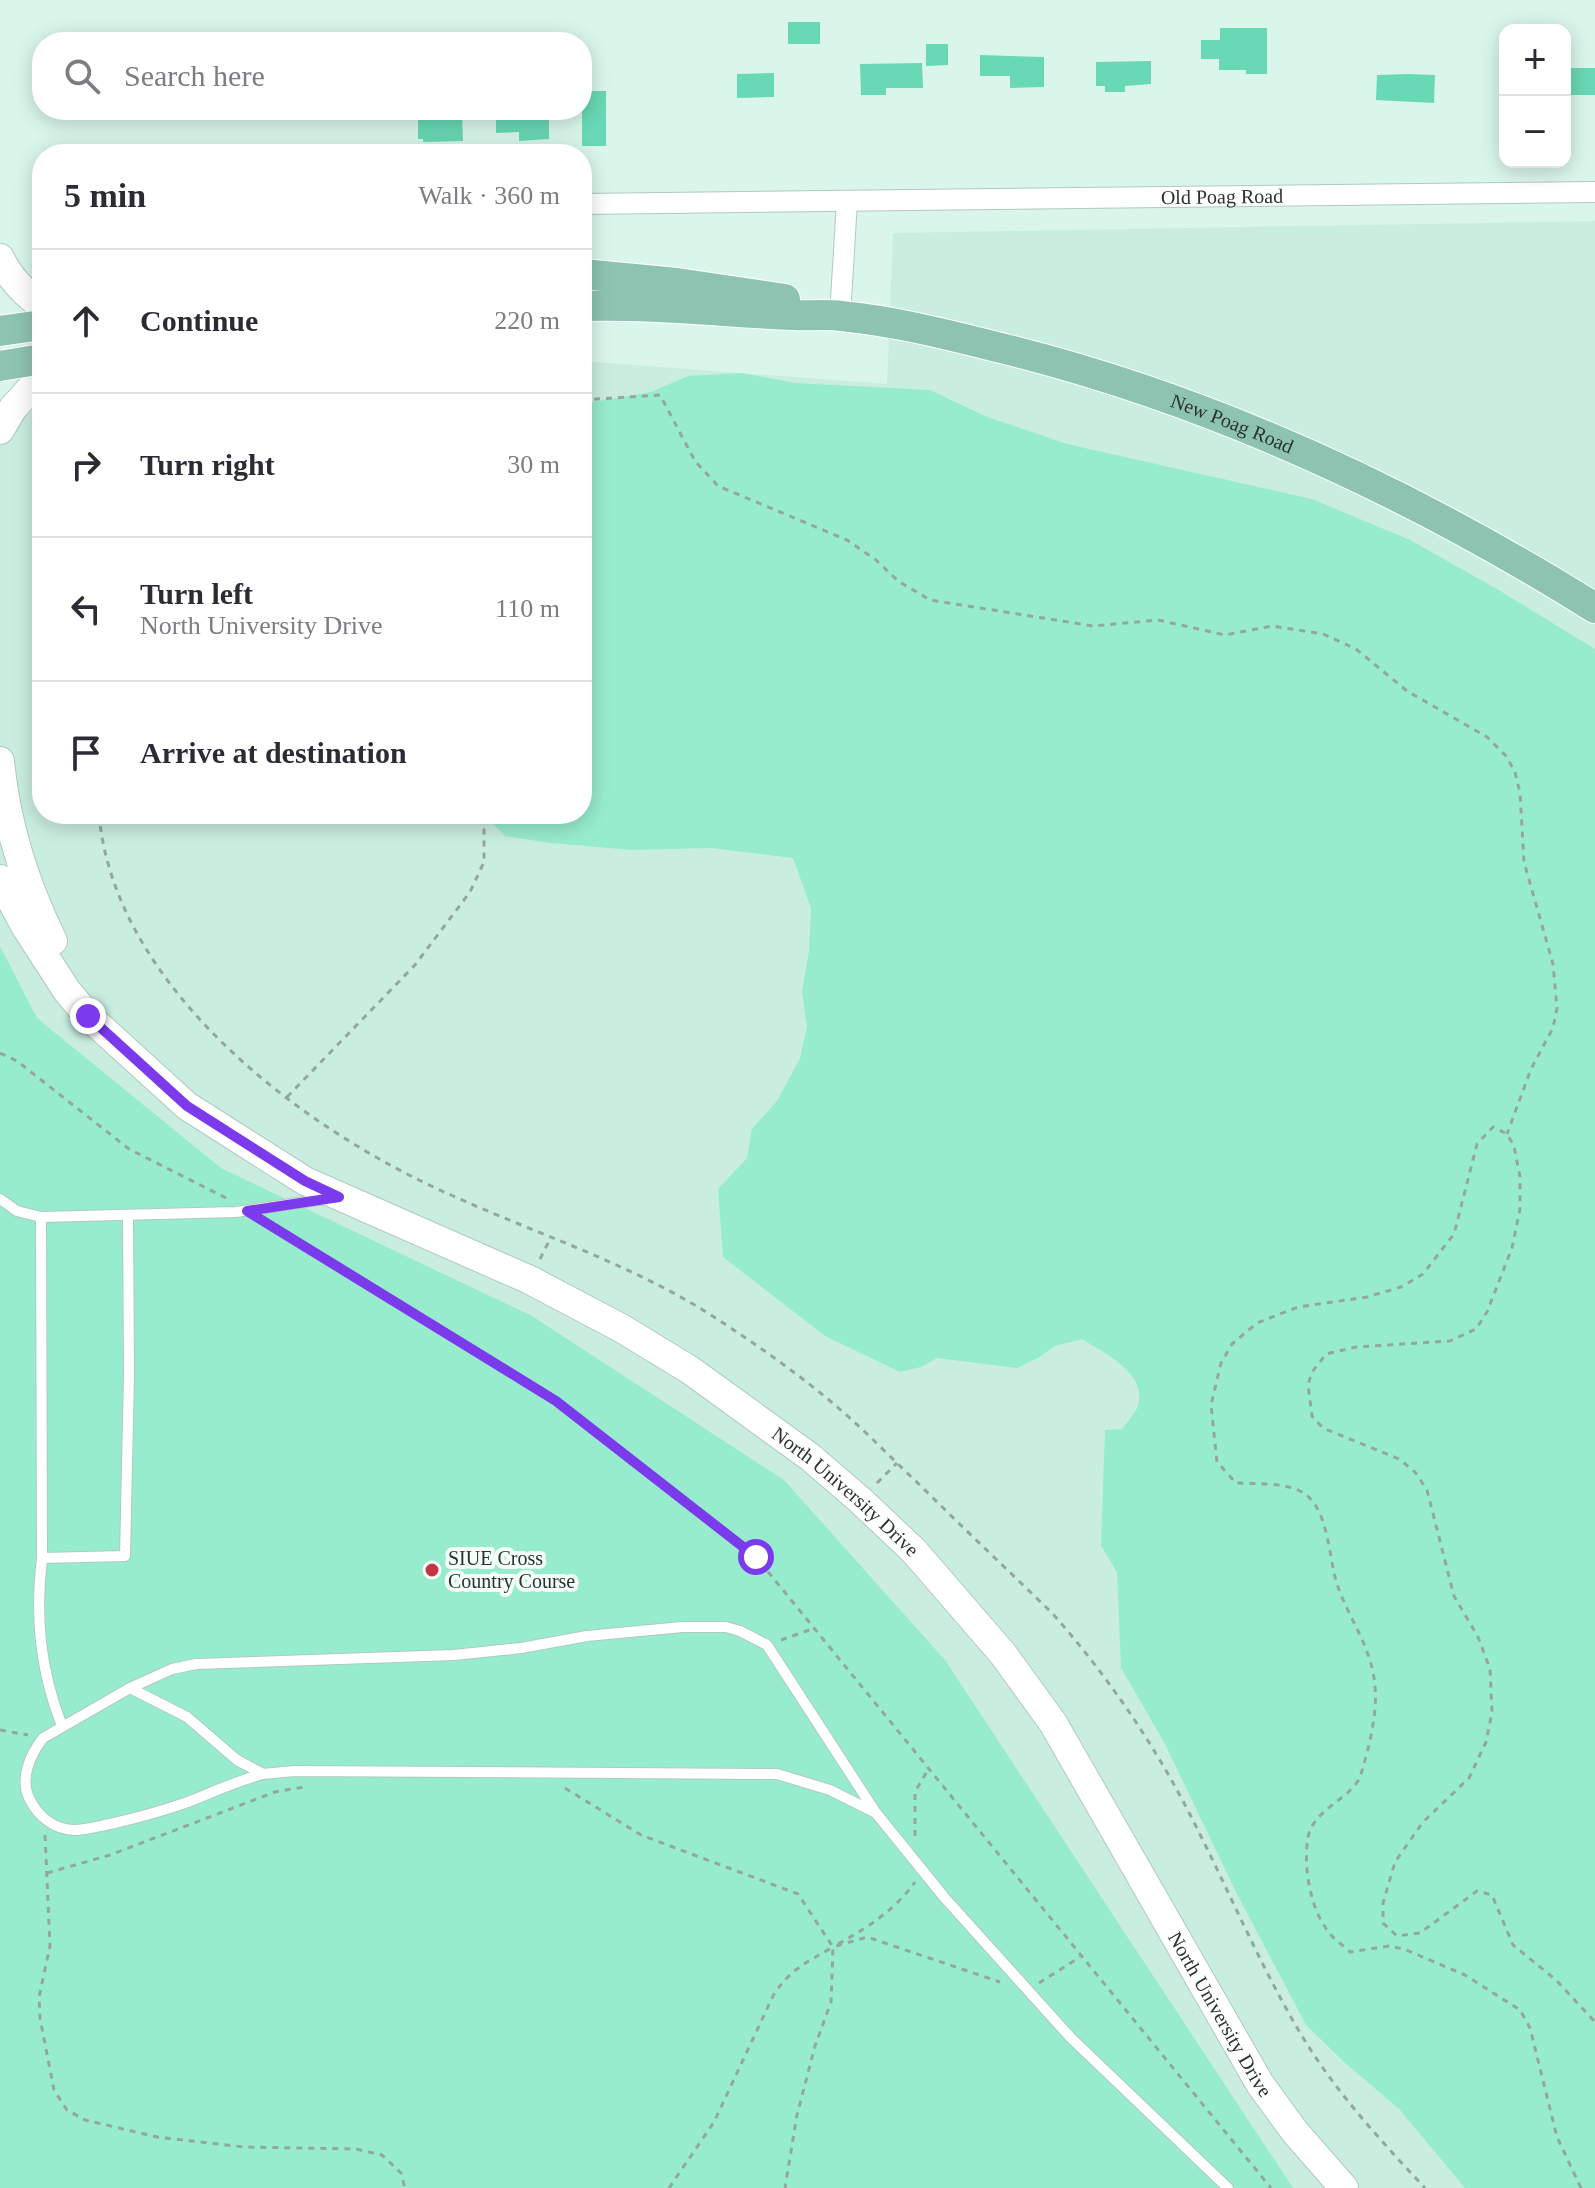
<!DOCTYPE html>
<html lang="en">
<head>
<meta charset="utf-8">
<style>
	body { margin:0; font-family:"Times New Roman",serif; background:#f7f7f7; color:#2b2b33 }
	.controls { position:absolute; right:24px; top:24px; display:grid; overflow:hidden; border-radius:16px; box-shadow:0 4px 20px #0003 }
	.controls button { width:72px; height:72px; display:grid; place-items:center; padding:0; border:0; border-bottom:2px solid #e1e1e2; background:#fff; color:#2b2b33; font:40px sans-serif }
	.stop { position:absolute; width:24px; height:24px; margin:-18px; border:6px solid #7c3aed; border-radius:50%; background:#fff }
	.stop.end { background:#7c3aed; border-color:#fff; box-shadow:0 2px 8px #0008 }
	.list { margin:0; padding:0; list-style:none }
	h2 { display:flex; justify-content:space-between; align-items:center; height:104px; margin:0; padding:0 32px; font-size:34px }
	h2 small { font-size:26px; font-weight:400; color:#7c7c81 }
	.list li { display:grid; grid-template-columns:52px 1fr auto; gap:24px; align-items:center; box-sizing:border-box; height:144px; padding:0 32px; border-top:2px solid #e1e1e2 }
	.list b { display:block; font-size:30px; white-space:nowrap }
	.list p { margin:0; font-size:26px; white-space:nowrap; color:#7c7c81 }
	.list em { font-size:26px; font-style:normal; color:#7c7c81 }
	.icon { flex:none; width:44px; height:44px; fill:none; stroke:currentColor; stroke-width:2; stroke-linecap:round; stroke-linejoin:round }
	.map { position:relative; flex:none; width:1595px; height:2188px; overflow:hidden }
	.search { position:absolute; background:#fff; box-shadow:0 4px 20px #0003; left:32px; top:32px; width:560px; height:88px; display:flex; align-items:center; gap:20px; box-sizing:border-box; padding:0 28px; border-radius:32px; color:#7c7c81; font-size:30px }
	.panel { position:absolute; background:#fff; box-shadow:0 4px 20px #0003; left:32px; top:144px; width:560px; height:680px; border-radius:32px }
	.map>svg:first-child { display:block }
	.built { fill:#c9eedf }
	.green { fill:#98ecce }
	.building { fill:#69d8b4 }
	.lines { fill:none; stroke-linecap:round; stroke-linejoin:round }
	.lane-casing { stroke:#afcac0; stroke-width:12 }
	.street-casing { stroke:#afcac0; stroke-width:22 }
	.secondary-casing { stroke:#afcac0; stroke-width:30 }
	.primary-casing { stroke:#fff; stroke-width:32 }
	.path { stroke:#92a79f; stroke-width:3; stroke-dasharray:6 6; stroke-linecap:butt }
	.lane { stroke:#fff; stroke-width:10 }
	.street { stroke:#fff; stroke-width:20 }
	.secondary { stroke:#fff; stroke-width:28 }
	.primary { stroke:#8ec3b2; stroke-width:30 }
	.route { stroke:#7c3aed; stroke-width:10 }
	.poi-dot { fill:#c53545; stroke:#f4fffa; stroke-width:3 }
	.labels { text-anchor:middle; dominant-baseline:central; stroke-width:8; stroke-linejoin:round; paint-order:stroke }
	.street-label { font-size:20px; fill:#28332f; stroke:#f4fffa }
	.poi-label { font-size:20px; fill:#28332f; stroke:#f4fffa; text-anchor:start }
</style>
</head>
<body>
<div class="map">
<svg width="1595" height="2188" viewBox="0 0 1595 2188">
	<rect width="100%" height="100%" fill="#daf6eb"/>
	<polygon class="built" points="1595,221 1595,2188 0,2188 0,415 42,410 42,814 582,814 582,361 887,384 893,233"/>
	<g class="green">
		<path d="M 742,373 L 795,383 L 930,390 L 985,416 L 1067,444 L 1312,499 L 1410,540 L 1497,589 L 1595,649 L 1595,2188 L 1465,2188 L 1399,2109 L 1344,2062 L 1306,2025 L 1238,1896 L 1164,1742 L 1121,1668 L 1117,1572 L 1101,1546 L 1105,1430 L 1122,1429 C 1126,1423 1134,1415 1137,1408 C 1150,1374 1104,1353 1082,1339 L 1055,1346 L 1038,1358 L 1017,1368 L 937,1358 L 921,1367 L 900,1372 L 825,1336 L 723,1257 L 718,1189 L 747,1158 L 752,1129 L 777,1101 L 800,1058 L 807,1027 L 802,991 L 809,951 L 811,908 L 793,858 L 711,848 L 632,850 L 551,843 L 505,836 L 483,814 L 582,814 L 582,408 L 593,402 L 651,392 L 688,376 Z"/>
		<polygon points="0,946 37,1018 221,1168 532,1316 784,1480 945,1660 1293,2188 0,2188"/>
	</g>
	<g class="building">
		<rect x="788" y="22" width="32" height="22"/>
		<polygon points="1220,28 1267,28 1267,74 1246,74 1246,70 1219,70 1219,59 1201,59 1201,40 1220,40"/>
		<polygon points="926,44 948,44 948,65 926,66"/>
		<polygon points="980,55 1044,57 1044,87 1010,88 1010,76 980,76"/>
		<polygon points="1151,61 1151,84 1125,86 1125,92 1105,92 1105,86 1096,86 1096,62"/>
		<polygon points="922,63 923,88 886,88 886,95 861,95 860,64"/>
		<rect x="1565" y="68" width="30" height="27"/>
		<polygon points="774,73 774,97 737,98 737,74"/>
		<polygon points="1408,74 1435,75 1434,103 1376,100 1377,75"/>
		<rect x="582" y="91" width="24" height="55"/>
		<polygon points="496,112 549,112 549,139 519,141 519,132 496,133"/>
		<polygon points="462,113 463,141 423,142 423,139 418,139 418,117 425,117 425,114"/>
	</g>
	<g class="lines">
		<defs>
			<g id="lane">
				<polyline points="0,1199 17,1211 41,1217"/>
				<polyline points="42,1558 125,1556 129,1374 128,1215"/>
				<polyline points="130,1688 172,1669 196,1664 454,1655 521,1648 587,1636 682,1627 726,1627 740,1631 767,1645 876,1813 944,1897 1071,2038 1228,2188"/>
				<path d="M 62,1726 C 40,1670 35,1617 42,1558 L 41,1217 L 236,1212 L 325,1199"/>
				<path d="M 263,1774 C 236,1781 213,1792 188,1802 C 162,1811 137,1818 110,1824 C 99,1826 86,1830 74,1830 C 54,1829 39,1817 30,1800 C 19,1779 30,1755 43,1738 L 130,1688 L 187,1717 L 237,1760 L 263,1774 L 294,1771 L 777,1774 L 830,1790 L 876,1813"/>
			</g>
			<g id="street">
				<path id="s1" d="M 582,204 L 1595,192"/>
				<polyline points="840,316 847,201"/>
			</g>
			<g id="secondary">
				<path d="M 0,258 C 10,279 24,293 42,306"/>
				<polyline points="0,430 13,408 42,376"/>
				<path d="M 0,761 C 6,824 25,884 53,941"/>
				<path id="s2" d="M 0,879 L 25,926 L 67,991 L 88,1016 L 187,1106 L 305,1181 L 530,1280 L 621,1328 L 690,1370 L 810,1457 L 860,1500 L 914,1551 L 1003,1654 L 1053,1723 L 1260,2084 L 1295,2132 L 1344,2188"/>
			</g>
			<g id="primary">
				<polyline points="582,274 677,283 785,299"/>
				<path id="s3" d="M 582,306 C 652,304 723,312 793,315 C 809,316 825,314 841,316 C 895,321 949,335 1001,348 C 1212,400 1411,493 1595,608"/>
				<polyline points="0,331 42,325"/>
				<polyline points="0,366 42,359"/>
			</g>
		</defs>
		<use href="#lane" class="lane-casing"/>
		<use href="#street" class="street-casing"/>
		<use href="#secondary" class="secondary-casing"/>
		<use href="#primary" class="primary-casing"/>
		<g class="path">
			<polyline points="582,400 660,395 695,461 718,486 847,540 876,560 898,581 930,600 1093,626 1158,620 1225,635 1272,626 1323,634 1356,649 1407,691 1487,737 1506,756 1515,772 1520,793 1524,862 1553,964 1557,1008 1553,1028 1531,1069 1507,1134"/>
			<path d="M 99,814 C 114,988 303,1130 451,1195 C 539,1235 632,1264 714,1317 C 754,1343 793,1370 829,1400 C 862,1427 892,1459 923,1488 C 966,1531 1010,1572 1053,1614 C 1104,1672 1148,1735 1184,1803 C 1224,1879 1256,1958 1299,2031 C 1333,2089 1380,2140 1425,2188"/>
			<polyline points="0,1053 17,1061 129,1149 226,1198"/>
			<polyline points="287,1097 415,965 470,892 484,862 484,814"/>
			<polyline points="267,1223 556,1401 756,1557 1271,2188"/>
			<polyline points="540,1259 551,1237"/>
			<polyline points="877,1483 897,1463"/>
			<polyline points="781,1640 815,1628"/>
			<polyline points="0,1730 28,1735"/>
			<polyline points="565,1788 641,1835 798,1894 833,1947 867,1937 1000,1982"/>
			<polyline points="45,1835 50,1946 39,1997 40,2018 54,2090 67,2110 85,2120 157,2137 244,2147 356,2149 382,2155 401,2173 405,2188"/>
			<polyline points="915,1836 915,1792 929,1768"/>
			<polyline points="47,1873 110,1855 275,1792 304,1787"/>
			<path d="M 838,1944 C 867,1928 895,1910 915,1882"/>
			<polyline points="1039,1983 1080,1957"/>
			<path d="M 669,2188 L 714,2122 L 773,1996 C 789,1970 807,1962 833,1947 L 831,2002 L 815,2046 L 797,2115 L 785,2188"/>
			<path d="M 1581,2188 L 1557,2137 L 1530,2028 L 1520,2010 L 1465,1975 L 1404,1949 L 1389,1946 L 1350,1952 C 1343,1945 1333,1939 1328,1931 C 1310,1909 1303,1865 1308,1838 C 1312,1809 1354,1798 1361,1774 C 1370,1744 1379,1709 1374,1678 C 1369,1644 1349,1618 1338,1587 C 1328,1560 1330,1508 1302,1492 C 1284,1482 1256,1484 1236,1483 L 1217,1462 L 1211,1405 L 1221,1363 L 1232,1344 L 1257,1323 L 1298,1307 L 1367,1297 L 1401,1287 L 1423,1274 L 1454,1234 L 1477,1144 L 1493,1127 L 1507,1134 L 1514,1146 L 1520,1177 L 1520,1209 L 1512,1248 L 1487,1312 L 1476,1329 L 1450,1341 L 1356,1347 L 1326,1354 L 1312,1372 L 1308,1385 L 1312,1416 L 1323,1428 L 1399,1459 L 1415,1472 L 1427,1490 L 1454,1596 L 1478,1637 L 1490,1669 L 1492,1712 L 1486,1742 L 1469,1778 L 1423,1822 L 1395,1862 L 1383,1903 L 1383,1923 L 1397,1936 L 1420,1933 L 1477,1891 L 1492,1895 L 1513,1945 L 1556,1980 L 1595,2022"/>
		</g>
		<use href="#lane" class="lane"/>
		<use href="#street" class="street"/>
		<use href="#secondary" class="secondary"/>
		<use href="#primary" class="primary"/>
	</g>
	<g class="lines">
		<polyline class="route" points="88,1016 187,1106 305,1181 339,1197 247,1211 556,1401 756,1557"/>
	</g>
	<circle class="poi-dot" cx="432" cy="1570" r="8"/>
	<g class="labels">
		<g class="street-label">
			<text stroke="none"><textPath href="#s1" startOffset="640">Old Poag Road</textPath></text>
			<text stroke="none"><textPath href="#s3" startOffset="666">New Poag Road</textPath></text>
			<text stroke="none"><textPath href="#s2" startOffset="1064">North University Drive</textPath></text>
			<text stroke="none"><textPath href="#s2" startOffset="1712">North University Drive</textPath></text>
		</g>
		<g class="poi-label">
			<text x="448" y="1558">SIUE Cross<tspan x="448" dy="23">Country Course</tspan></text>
		</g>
	</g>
</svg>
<div class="controls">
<button>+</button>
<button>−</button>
</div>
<div class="stop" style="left:756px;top:1557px"></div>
<div class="stop end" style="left:88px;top:1016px"></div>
<div class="search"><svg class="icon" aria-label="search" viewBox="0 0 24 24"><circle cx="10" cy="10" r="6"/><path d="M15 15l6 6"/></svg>Search here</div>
<section class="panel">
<h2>5 min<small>Walk · 360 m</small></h2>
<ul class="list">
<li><svg class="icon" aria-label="ahead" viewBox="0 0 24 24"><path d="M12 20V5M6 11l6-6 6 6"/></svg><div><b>Continue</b></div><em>220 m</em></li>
<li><svg class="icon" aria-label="right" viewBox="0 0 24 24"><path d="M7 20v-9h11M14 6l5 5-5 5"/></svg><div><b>Turn right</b></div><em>30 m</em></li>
<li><svg class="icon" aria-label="left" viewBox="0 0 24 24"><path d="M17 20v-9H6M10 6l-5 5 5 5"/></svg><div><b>Turn left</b><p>North University Drive</p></div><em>110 m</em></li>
<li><svg class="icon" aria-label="arrive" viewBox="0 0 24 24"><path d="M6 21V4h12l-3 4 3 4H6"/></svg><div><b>Arrive at destination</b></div></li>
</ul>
</section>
</div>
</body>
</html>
